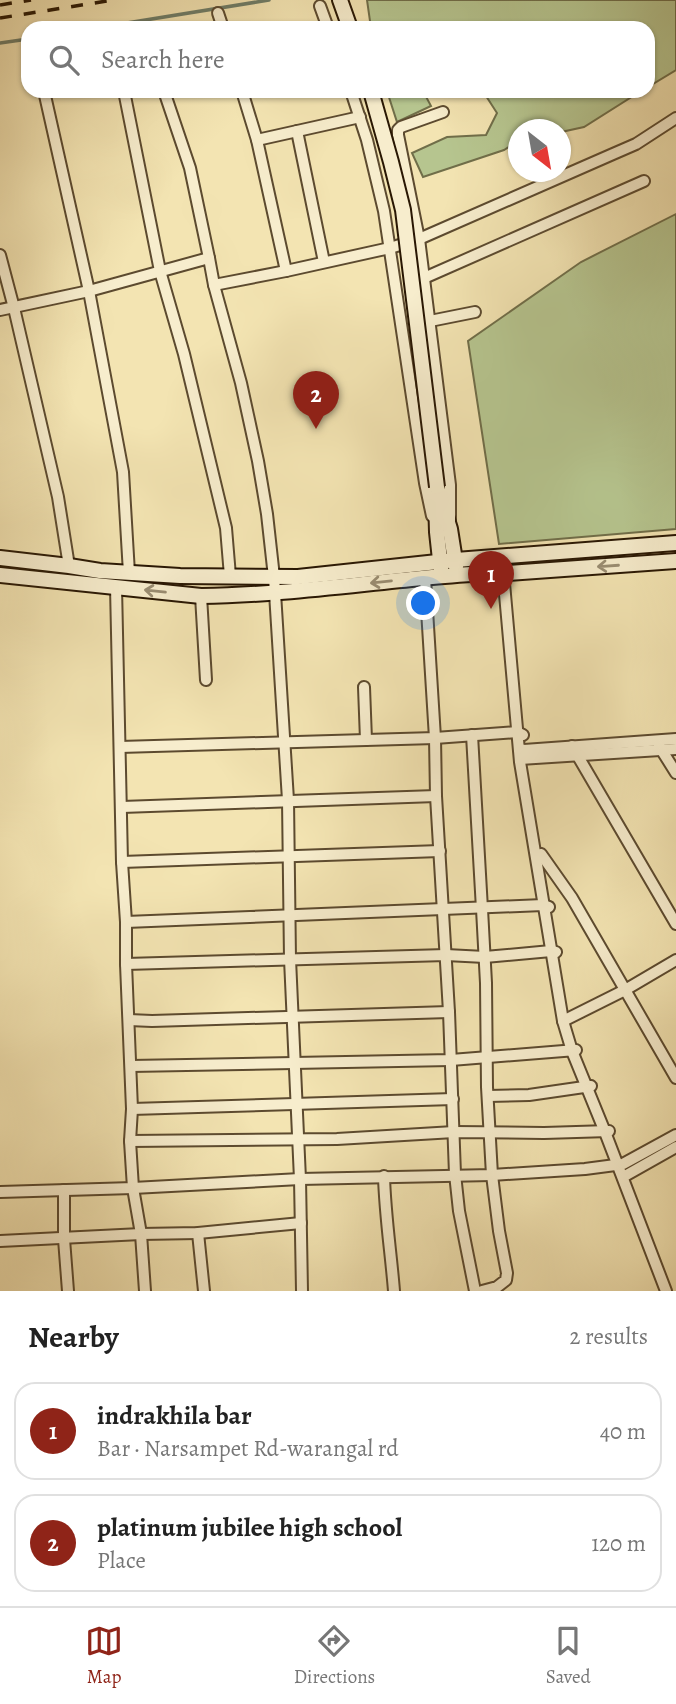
<!DOCTYPE html>
<html lang="en">
<head>
<meta charset="utf-8">
<style>
	body { margin:0; font-family:Alegreya,serif; background:#f6f6f6; color:#222 }
	.compass { position:absolute; left:508px; top:119px; width:63px; height:63px; border-radius:50%; background:#fff; box-shadow:0 2px 5px #0004; rotate:149deg }
	.you { position:absolute; left:424px; top:604px; width:24px; height:24px; margin:-18px; border:5px solid #fff; border-radius:50%; background:#1a73e8; box-shadow:0 0 0 10px #1a73e833 }
	.badge { display:grid; place-items:center; width:46px; height:46px; border-radius:50%; background:#8f2418; color:#fff; font-size:23px; font-weight:700 }
	.pin { position:absolute; translate:-50% -58px; filter:drop-shadow(0 2px 4px #0008) }
	.pin::after { content:''; position:absolute; top:37px; width:24px; height:21px; background:inherit; clip-path:polygon(0 0,100% 0,50% 100%) }
	.list { margin:0; padding:0; list-style:none }
	h2 { display:flex; justify-content:space-between; align-items:center; height:91px; margin:0; padding:0 28px; font-size:30px }
	h2 small { font-size:23px; font-weight:400; color:#767676 }
	.list li { display:grid; grid-template-columns:46px 1fr auto; gap:21px; align-items:center; box-sizing:border-box; height:98px; margin:0 14px 14px; padding:0 14px; border:2px solid #e0e0e0; border-radius:21px }
	.list b { display:block; font-size:26px; white-space:nowrap }
	.list p { margin:0; font-size:23px; white-space:nowrap; color:#767676 }
	.list em { font-size:23px; font-style:normal; color:#767676 }
	.icon { flex:none; width:38px; height:38px; fill:none; stroke:currentColor; stroke-width:2; stroke-linecap:round; stroke-linejoin:round }
	.map { position:relative; flex:none; width:676px; height:1291px; overflow:hidden }
	.search { position:absolute; background:#fff; box-shadow:0 2px 5px #0004; left:21px; right:21px; top:21px; height:77px; display:flex; align-items:center; gap:18px; box-sizing:border-box; padding:0 24px; border-radius:21px; color:#767676; font-size:26px }
	.sheet { height:315px; background:#fff }
	nav { display:flex; justify-content:space-around; align-items:center; box-sizing:border-box; height:98px; border-top:2px solid #e0e0e0; background:#fff; font-size:19px; color:#767676 }
	nav a { display:grid; justify-items:center; gap:4px }
	nav .on { color:#8f2418 }
	.map>svg:first-child { display:block }
	.green { fill:#b6c58f; stroke:#706e49; stroke-width:2 }
	.lines { fill:none; stroke-linecap:round; stroke-linejoin:round }
	.stream { stroke:#6e7c67; stroke-width:3.5 }
	.street-casing { stroke:#5c4a2f; stroke-width:14 }
	.secondary-casing { stroke:#291703; stroke-width:18 }
	.street { stroke:#f7edcd; stroke-width:10 }
	.secondary { stroke:#f7edcd; stroke-width:14 }
	.rail { stroke:#291703; stroke-width:3.5; stroke-dasharray:12 12; stroke-linecap:butt }
	.secondary-bridge-casing { stroke:#291703; stroke-width:18; stroke-linecap:butt }
	.secondary-bridge { stroke:#f7edcd; stroke-width:14 }
	.oneway { stroke:#9a8d72 }
</style>
</head>
<body>
<div class="map">
<svg width="676" height="1291" viewBox="0 0 676 1291">
	<rect width="100%" height="100%" fill="#f3e4b2"/>
	<filter id="stains"><feTurbulence type="fractalNoise" baseFrequency=".00286" numOctaves="4"/><feColorMatrix values="0 0 0 0 .2 0 0 0 0 .09 0 0 0 0 .02 0 0 0 .5 -.17"/></filter>
	<radialGradient id="worn" r=".72"><stop offset=".6" stop-color="#630" stop-opacity="0"/><stop offset="1" stop-color="#630" stop-opacity=".3"/></radialGradient>
	<g class="green">
		<polygon points="367,0 676,0 676,70 648,87 648,28 371,28"/>
		<polygon points="387,91 423,91 431,106 397,122"/>
		<polygon points="462,91 641,91 584,127 561,132 560,130 518,130 518,141 504,150 423,177 412,153 447,137 486,135 497,113 486,96 471,96"/>
		<polygon points="676,214 676,529 499,544 468,341 581,262"/>
	</g>
	<g class="lines">
		<g class="stream">
			<polyline points="96,28 269,0"/>
			<polyline points="0,43 28,39"/>
		</g>
		<defs>
			<g id="street">
				<polyline points="320,6 328,28"/>
				<polyline points="218,13 223,28"/>
				<polyline points="44,91 89,291 123,472 129,573"/>
				<polyline points="124,91 160,271 184,354 226,528 230,576"/>
				<polyline points="164,91 190,168 209,258"/>
				<polyline points="242,91 257,140 286,271"/>
				<polyline points="351,91 367,140 384,211 425,483 432,516"/>
				<polyline points="443,112 401,127 398,130 398,135 419,239 450,485 450,522"/>
				<polyline points="297,131 324,262"/>
				<polyline points="257,140 360,117"/>
				<polyline points="0,255 14,308 58,497 69,566"/>
				<polyline points="424,278 644,181"/>
				<polyline points="214,285 241,383 258,461 267,514 274,577 288,800 290,959 300,1179 302,1291"/>
				<polyline points="0,310 89,291 209,258 214,285 286,271 390,248 419,239 613,154 636,144 676,118"/>
				<polyline points="430,321 475,312"/>
				<polyline points="503,572 520,762 563,1021 572,1051 605,1132 666,1291"/>
				<polyline points="425,578 435,738 436,796 449,1012 455,1174 459,1211 475,1291"/>
				<polyline points="116,587 122,862 126,922 126,964 132,1109 130,1141 133,1188 141,1234 145,1291"/>
				<polyline points="201,596 206,680"/>
				<polyline points="364,687 366,740"/>
				<polyline points="472,735 482,909 486,983 487,1087 492,1175 499,1231 507,1273 506,1280 497,1287 482,1291"/>
				<polyline points="572,746 676,924"/>
				<polyline points="659,746 676,773"/>
				<polyline points="120,747 435,738 517,732 523,735"/>
				<polyline points="519,749 524,750 676,739"/>
				<polyline points="520,759 676,749"/>
				<polyline points="122,807 436,796"/>
				<polyline points="541,854 572,898 676,1078"/>
				<polyline points="122,862 440,851"/>
				<polyline points="126,922 543,905 549,907"/>
				<polyline points="126,964 446,955 485,957 551,951 556,952"/>
				<polyline points="129,1020 152,1021 449,1012"/>
				<polyline points="563,1021 625,990 676,960"/>
				<polyline points="131,1066 451,1060 576,1050"/>
				<polyline points="488,1096 529,1095 591,1086"/>
				<polyline points="132,1109 453,1099"/>
				<polyline points="130,1141 337,1139 454,1132 544,1133 609,1131"/>
				<path d="M 384,1176 C 385,1215 391,1253 394,1291"/>
				<polyline points="623,1177 676,1147"/>
				<polyline points="64,1190 64,1239 68,1291"/>
				<polyline points="0,1192 133,1188 300,1179 492,1175 585,1169 623,1164 676,1135"/>
				<polyline points="198,1233 204,1291"/>
				<polyline points="0,1241 141,1234 198,1233 301,1223"/>
			</g>
			<g id="secondary">
				<polyline points="340,0 350,28"/>
				<polyline points="437,487 450,529 456,567"/>
				<polyline points="436,498 437,532 441,569"/>
				<polyline points="0,558 69,566 100,571 180,576 298,577 456,560 676,543"/>
				<path d="M 0,575 L 201,596 C 275,595 348,585 422,578 C 449,575 476,574 503,572 L 508,573 L 676,561"/>
			</g>
		</defs>
		<use href="#street" class="street-casing"/>
		<use href="#secondary" class="secondary-casing"/>
		<use href="#street" class="street"/>
		<use href="#secondary" class="secondary"/>
		<g class="rail">
			<polyline points="0,5 31,0"/>
			<polyline points="0,18 113,0"/>
		</g>
		<defs>
			<polyline id="secondary-bridge" points="371,91 391,162 403,210 437,487"/>
		</defs>
		<use href="#secondary-bridge" class="secondary-bridge-casing"/>
		<use href="#secondary-bridge" class="secondary-bridge"/>
	</g>
	<defs><path id="oneway-shaft" d="M-6 0H5M1.5-3L5.5 0L1.5 3" fill="none" stroke-width="1.6" stroke-linecap="round" stroke-linejoin="round" transform="scale(1.75)"/></defs>
	<g class="oneway">
		<use href="#oneway-shaft" transform="translate(608 566) rotate(176)"/>
		<use href="#oneway-shaft" transform="translate(381 582) rotate(174)"/>
		<use href="#oneway-shaft" transform="translate(155 591) rotate(-174)"/>
	</g>
	<rect width="100%" height="100%" filter="url(#stains)"/>
	<rect width="100%" height="100%" fill="url(#worn)"/>
</svg>
<svg class="compass" viewBox="-18 -18 36 36"><path d="M0-13l5 13h-10z" fill="#e53935"/><path d="M0 13l5-13h-10z" fill="#767676"/></svg>
<div class="you"></div>
<div class="pin badge" style="left:491px;top:609px">1</div>
<div class="pin badge" style="left:316px;top:429px">2</div>
<div class="search"><svg class="icon" aria-label="search" viewBox="0 0 24 24"><circle cx="10" cy="10" r="6"/><path d="M15 15l6 6"/></svg>Search here</div>
</div>
<section class="sheet">
<h2>Nearby<small>2 results</small></h2>
<ul class="list">
<li><span class="badge">1</span><div><b>indrakhila bar</b><p>Bar · Narsampet Rd-warangal rd</p></div><em>40 m</em></li>
<li><span class="badge">2</span><div><b>platinum jubilee high school</b><p>Place</p></div><em>120 m</em></li>
</ul>
</section>
<nav>
<a class="on"><svg class="icon" aria-label="map" viewBox="0 0 24 24"><path d="M3 6l6-2 6 2 6-2v14l-6 2-6-2-6 2zM9 4v14M15 6v14"/></svg>Map</a>
<a><svg class="icon" aria-label="directions" viewBox="0 0 24 24"><path d="M12 3l9 9-9 9-9-9zM9 14v-3h6M13 9l2 2-2 2"/></svg>Directions</a>
<a><svg class="icon" aria-label="saved" viewBox="0 0 24 24"><path d="M7 4h10v16l-5-4-5 4z"/></svg>Saved</a>
</nav>
</body>
</html>
